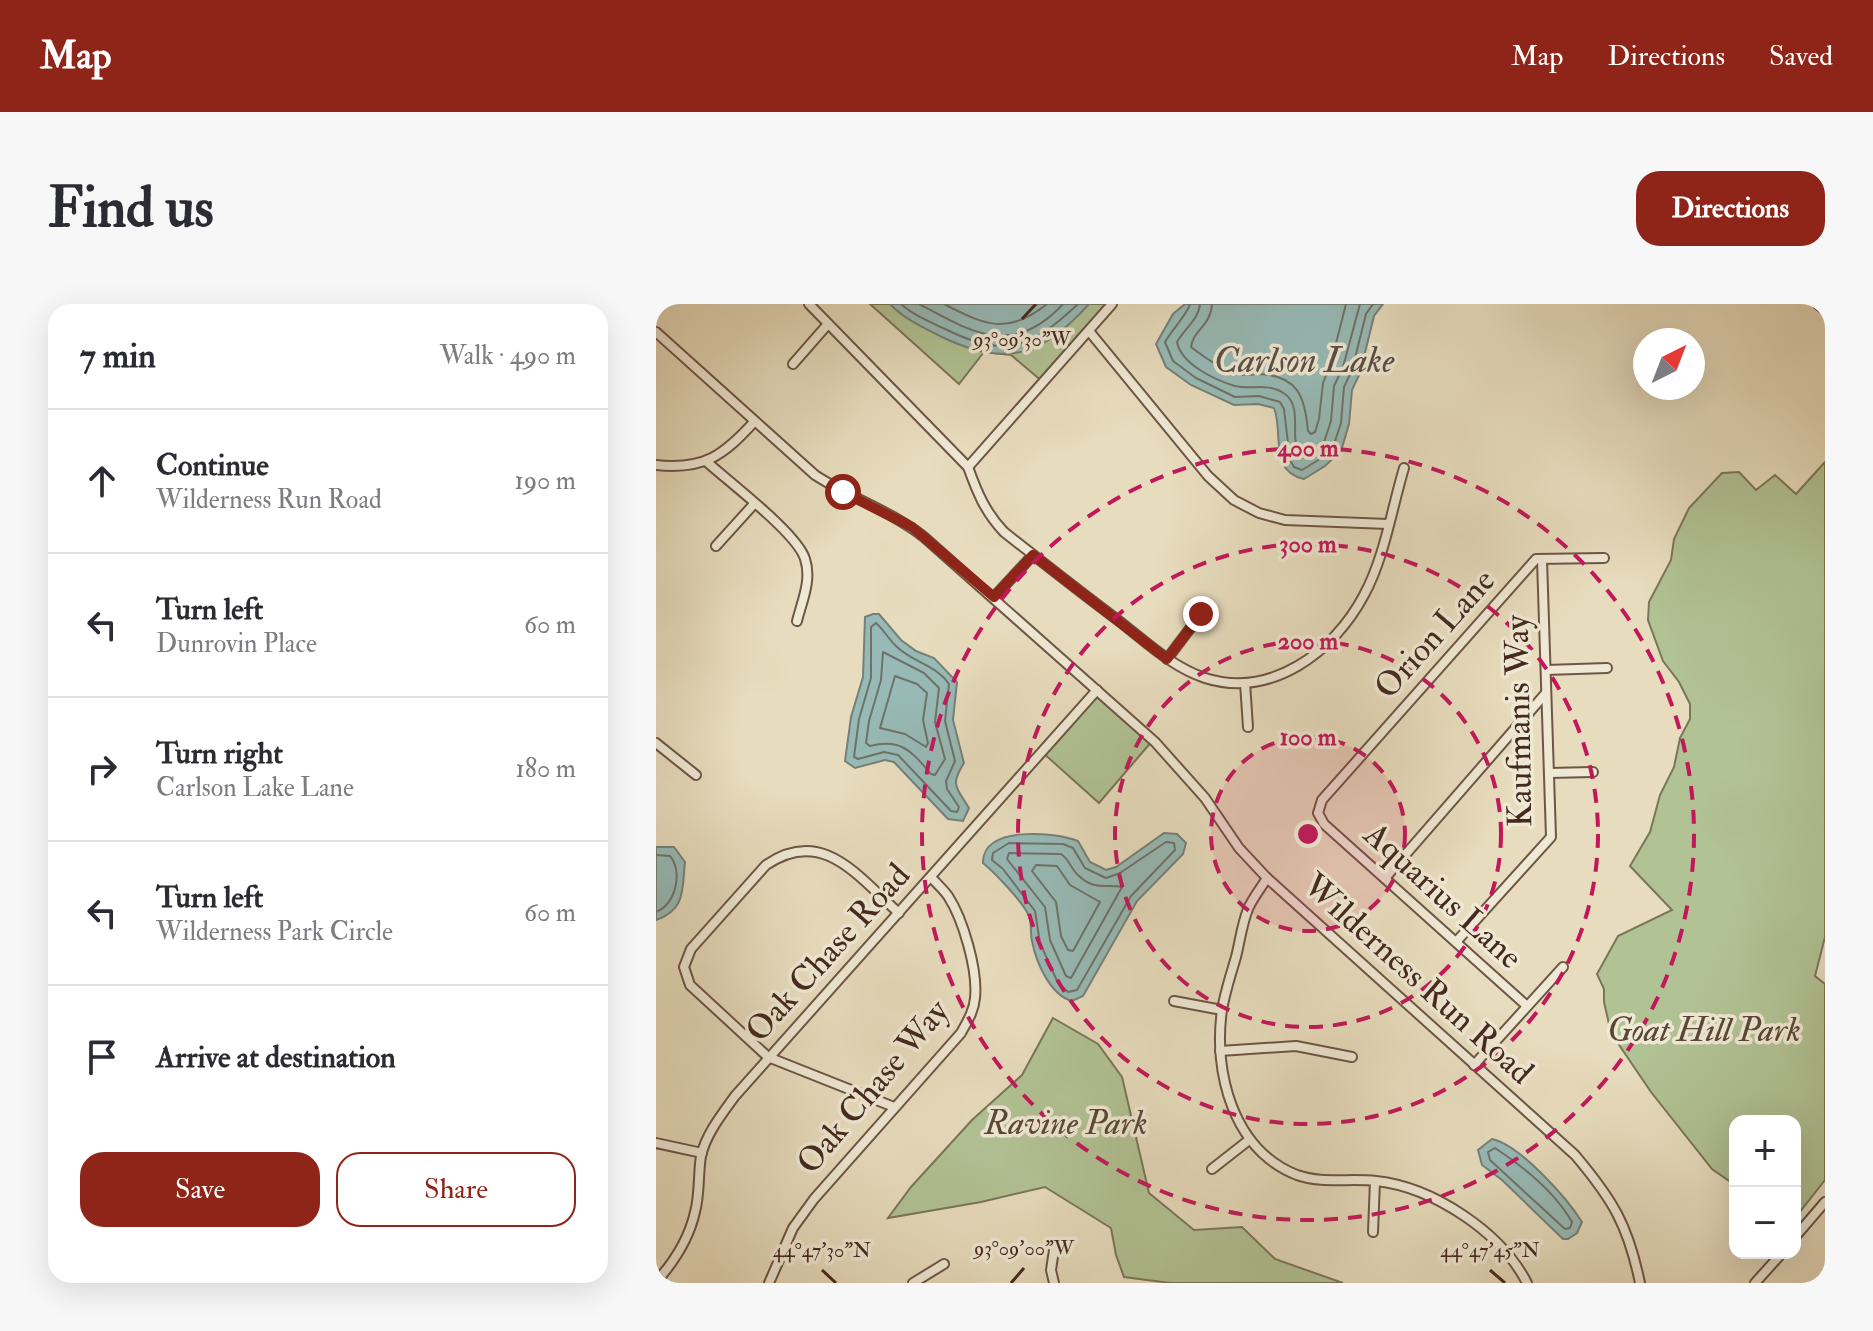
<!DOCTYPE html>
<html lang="en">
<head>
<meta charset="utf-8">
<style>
	body { margin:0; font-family:"IM FELL Double Pica",serif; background:#f7f7f7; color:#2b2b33 }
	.controls { position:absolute; right:24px; bottom:24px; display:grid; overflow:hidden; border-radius:16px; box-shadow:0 8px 32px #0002 }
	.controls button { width:72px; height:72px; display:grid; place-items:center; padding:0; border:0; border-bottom:2px solid #e1e1e2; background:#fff; color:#2b2b33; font:40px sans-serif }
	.compass { position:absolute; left:977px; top:24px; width:72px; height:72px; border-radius:50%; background:#fff; box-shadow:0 8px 32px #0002; rotate:42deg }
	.stop { position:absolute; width:24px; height:24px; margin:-18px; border:6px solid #8f2418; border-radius:50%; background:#fff }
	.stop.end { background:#8f2418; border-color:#fff; box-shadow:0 2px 8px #0008 }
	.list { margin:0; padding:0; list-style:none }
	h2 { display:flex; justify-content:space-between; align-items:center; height:104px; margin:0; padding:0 32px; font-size:34px }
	h2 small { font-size:26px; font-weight:400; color:#7c7c81 }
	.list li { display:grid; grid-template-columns:52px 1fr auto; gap:24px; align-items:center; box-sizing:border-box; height:144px; padding:0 32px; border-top:2px solid #e1e1e2 }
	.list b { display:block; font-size:30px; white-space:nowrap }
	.list p { margin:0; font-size:26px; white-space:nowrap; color:#7c7c81 }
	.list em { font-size:26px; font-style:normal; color:#7c7c81 }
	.actions { display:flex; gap:16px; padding:24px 32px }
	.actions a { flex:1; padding:18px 0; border:2px solid #8f2418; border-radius:24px; text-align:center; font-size:28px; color:#8f2418 }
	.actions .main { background:#8f2418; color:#fff }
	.icon { flex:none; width:44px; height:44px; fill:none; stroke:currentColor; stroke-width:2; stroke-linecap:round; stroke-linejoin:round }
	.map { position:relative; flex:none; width:1169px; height:979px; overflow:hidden; border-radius:24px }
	header { display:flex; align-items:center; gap:48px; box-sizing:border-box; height:112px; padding:0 40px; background:#8f2418; color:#fff }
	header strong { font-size:38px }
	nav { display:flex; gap:44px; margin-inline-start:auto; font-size:28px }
	.intro { display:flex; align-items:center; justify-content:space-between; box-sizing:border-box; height:192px; padding:0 48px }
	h1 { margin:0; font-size:56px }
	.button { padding:20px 36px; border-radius:24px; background:#8f2418; color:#fff; font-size:28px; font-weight:700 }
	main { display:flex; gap:48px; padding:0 48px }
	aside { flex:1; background:#fff; border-radius:24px; box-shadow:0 8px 32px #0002 }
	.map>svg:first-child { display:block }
	.green { fill:#b1c294; stroke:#7a7659; stroke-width:2 }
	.water { fill:#97bab6; stroke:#768079; stroke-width:2 }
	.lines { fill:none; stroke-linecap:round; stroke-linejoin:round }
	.shore { stroke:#6e726a; stroke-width:2 }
	.minor-casing { stroke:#6d5646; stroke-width:12 }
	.major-casing { stroke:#442a1e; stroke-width:15 }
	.minor { stroke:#efe8d4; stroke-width:8 }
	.major { stroke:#e7dcbd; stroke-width:11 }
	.route { stroke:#8f2418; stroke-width:10 }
	.ticks { fill:none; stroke:#442a1e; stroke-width:3 }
	.ring { fill:none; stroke:#c2185b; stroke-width:4; stroke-dasharray:14 10 }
	.labels { text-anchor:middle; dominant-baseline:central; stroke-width:7; stroke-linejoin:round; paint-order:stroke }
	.street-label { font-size:34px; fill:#442a1e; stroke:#efe8d4 }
	.park-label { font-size:34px; font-style:italic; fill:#5a4836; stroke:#efe8d4 }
	.water-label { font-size:36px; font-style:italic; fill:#594e44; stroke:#efe8d4 }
	.ticks-label { font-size:20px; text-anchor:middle; fill:#442a1e; stroke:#efe8d4; stroke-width:7; stroke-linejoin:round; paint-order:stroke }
	.centre { fill:#c2185b; stroke:#efe8d4; stroke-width:4 }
	.ring-label { font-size:24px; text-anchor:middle; font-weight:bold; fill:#c2185b; stroke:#efe8d4; stroke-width:7; stroke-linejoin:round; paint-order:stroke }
</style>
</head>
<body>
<header>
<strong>Map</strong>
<nav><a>Map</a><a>Directions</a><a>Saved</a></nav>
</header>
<div class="intro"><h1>Find us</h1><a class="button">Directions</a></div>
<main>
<aside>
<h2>7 min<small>Walk · 490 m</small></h2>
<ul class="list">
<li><svg class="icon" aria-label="ahead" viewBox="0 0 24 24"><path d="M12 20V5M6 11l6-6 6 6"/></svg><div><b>Continue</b><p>Wilderness Run Road</p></div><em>190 m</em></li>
<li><svg class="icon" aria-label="left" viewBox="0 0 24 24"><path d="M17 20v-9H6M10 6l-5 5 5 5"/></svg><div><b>Turn left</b><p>Dunrovin Place</p></div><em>60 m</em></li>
<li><svg class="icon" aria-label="right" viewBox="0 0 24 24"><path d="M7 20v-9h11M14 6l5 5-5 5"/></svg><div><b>Turn right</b><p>Carlson Lake Lane</p></div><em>180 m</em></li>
<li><svg class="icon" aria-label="left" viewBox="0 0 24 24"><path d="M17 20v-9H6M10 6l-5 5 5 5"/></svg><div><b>Turn left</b><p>Wilderness Park Circle</p></div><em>60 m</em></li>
<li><svg class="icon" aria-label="arrive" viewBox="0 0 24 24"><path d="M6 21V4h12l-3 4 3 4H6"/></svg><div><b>Arrive at destination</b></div></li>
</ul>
<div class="actions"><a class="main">Save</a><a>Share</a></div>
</aside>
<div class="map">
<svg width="1169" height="979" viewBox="0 0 1169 979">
	<rect width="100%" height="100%" fill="#e7dcbd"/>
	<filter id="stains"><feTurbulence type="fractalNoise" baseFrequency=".0025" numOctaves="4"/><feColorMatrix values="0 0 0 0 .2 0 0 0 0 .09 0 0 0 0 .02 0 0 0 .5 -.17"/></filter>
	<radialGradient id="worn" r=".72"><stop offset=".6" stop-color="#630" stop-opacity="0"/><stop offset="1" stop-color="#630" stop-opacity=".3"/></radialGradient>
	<g class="green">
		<polygon points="214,0 456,0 387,78 355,51 328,48 303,80"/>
		<polygon points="1169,158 1169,633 1159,672 1169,680 1169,876 1139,914 1139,817 1079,817 1079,881 1056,865 995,788 955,729 948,698 948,685 941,670 962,632 1016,606 974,562 994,528 1004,491 1018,463 1024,434 1034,415 1034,400 1023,378 1007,357 992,316 993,298 1015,256 1018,235 1033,204 1066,169 1083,168 1100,186 1119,171 1140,190"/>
		<polygon points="441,386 497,436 443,499 386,448"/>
		<polygon points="397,714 442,740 466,773 493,889 538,926 586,923 619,955 687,979 514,979 468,973 460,951 455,924 389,883 325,898 232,914 255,883 316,816 366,771"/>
	</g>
	<g class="water">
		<path d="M 234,0 L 433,0 C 386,52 350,64 286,33 C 268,24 248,15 234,0 Z"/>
		<path d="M 529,0 L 727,0 L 718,12 L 704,69 L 696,86 L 693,120 L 685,147 L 669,162 L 648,175 C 612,167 628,129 618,104 L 602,100 L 578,101 L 535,81 L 510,63 L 500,40 L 517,10 Z"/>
		<path d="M 217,310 L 223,310 L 245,336 L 260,347 L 278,354 L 301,378 L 297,416 L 308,459 C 294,481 300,483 313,504 L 307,517 L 292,515 L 238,458 L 229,456 L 199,464 L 189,457 L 195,413 L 207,373 L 209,313 Z"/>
		<path d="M 508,529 L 521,530 L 530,539 L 527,550 L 481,597 L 427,692 L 416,697 C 394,691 380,658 376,637 C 374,629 376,619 373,612 C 367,598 339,569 327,559 C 326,521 399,528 422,537 L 434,558 L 450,566 L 460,563 Z"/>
		<path d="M 18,543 L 29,558 C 26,585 30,606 0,616 L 0,543 Z"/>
		<path d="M 836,835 C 864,841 911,894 926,918 L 921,929 L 912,935 L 907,935 L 846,876 L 826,861 L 822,846 Z"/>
	</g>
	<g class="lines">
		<g class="shore">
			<path d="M 245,0 C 257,11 274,18 289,25 C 350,55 374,45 422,0"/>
			<path d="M 263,0 C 317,29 357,54 407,0"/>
			<path d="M 288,0 C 329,21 351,32 391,0"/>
			<path d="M 534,0 C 532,9 515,27 509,38 L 517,57 L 540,74 L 579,93 L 603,92 L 624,98 L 628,105 L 634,156 L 638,163 L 646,166 L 664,155 L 677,143 L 685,119 L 688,83 L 696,66 L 710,10 L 717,0"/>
			<path d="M 544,0 C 543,15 528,25 521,38 C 525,60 559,76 579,82 C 595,86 613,78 629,90 C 649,105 630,139 647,154 L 668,138 L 675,117 L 678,82 L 687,63 L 704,0"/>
			<path d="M 556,0 C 555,22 537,26 535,43 C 548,53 567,67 583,70 C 589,72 596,70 602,70 C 642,71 649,93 652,127 L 655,130 L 659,128 L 663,115 L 667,79 L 675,59 L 690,0"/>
			<path d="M 220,319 C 228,326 233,336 241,343 C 258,359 280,361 293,380 L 289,417 L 299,457 L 290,477 L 291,485 L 303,503 L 301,508 L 295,507 L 242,451 L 228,448 L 202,455 L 198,453 L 203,415 L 215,374 L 215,323 Z"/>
			<path d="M 227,348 L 268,369 L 283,384 L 279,418 L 289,455 L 279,471 L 275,470 C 256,448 246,434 214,442 L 210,439 L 213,417 L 225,376 Z"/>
			<polygon points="239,372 261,380 271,389 267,416 272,439 270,443 249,430 224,424"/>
			<polygon points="510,538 518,539 519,546 475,592 421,686 412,688 402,679 384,639 379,607 347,565 336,556 337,549 353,539 407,540 417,544 429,564 450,574 464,569"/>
			<path d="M 353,549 L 405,550 C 413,555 415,565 422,571 C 438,587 450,580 466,583 L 415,674 L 410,672 L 394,636 L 389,603 L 351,555 Z"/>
			<path d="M 0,551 L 14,552 C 27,567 20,601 0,608"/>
			<polygon points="380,561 401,562 414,581 444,598 417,647 412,646 405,632 400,598 376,567"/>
			<path d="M 839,844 C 868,863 899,888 916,918 L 914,924 L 909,925 L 834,856 L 832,848 Z"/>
		</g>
		<defs>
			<g id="minor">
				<path d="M 153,0 L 312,163 C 321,188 329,208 348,228 C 386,258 424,288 463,317 C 490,338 516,363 549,374 C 615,395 678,348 708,291 C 728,255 736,204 748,164"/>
				<polyline points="433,27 552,172 578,196 603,209 629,216 732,220"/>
				<path d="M 0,28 L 159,171 C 194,194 235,207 268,233 L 499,438 L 549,494 L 583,544 L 611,574 L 919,851 C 957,896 972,921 984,979"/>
				<polyline points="137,60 172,20"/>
				<path d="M 51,158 C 73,178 142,230 149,255 C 156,276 146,297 141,317"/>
				<path d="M 0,161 C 48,166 67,152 98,118"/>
				<polyline points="312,163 456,0"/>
				<polyline points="60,242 98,200"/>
				<polyline points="338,293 377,251"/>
				<polyline points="511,355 545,310"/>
				<polyline points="890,366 951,364"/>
				<polyline points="589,379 592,423"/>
				<polyline points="0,439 40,471"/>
				<polyline points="893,469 937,468"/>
				<path d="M 611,574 C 605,584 596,595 592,605 C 586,620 584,637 580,653 C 575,670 569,688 566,706 C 557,768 577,846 641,871 C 666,880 694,874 720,877 C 777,883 845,928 871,979"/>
				<polyline points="729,574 890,389"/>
				<polyline points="800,638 895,533 886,256"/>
				<polyline points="518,697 566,706"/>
				<polyline points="871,702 668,520 662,509 666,496 880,255 948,254"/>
				<polyline points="564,747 640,742 696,753"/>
				<polyline points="818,761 907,663"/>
				<path d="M 238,803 L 112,753 L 34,681 L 28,663 L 35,645 L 110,561 C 167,522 202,573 243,609"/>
				<polyline points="0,839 46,849"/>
				<polyline points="556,865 593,836"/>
				<polyline points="717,928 719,877"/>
				<polyline points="1139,933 1169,898"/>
				<path d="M 0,978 C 18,958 33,935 39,908 C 44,890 42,870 45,852 C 50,830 66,810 79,792 L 441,386"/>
				<path d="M 113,979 L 137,924 L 158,895 L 305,729 C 311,718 318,707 319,694 C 322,666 307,615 292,592 C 287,585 280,579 275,573"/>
				<polyline points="257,979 288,960"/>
				<polyline points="398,979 395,966 398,946"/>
				<polyline points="1099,979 1126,949"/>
			</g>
			<polyline id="major" points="1164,0 1169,4"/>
		</defs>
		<use href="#minor" class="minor-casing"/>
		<use href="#major" class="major-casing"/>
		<use href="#minor" class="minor"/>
		<use href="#major" class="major"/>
	</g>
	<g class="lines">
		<polyline class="route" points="187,188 256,223 338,293 377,251 511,355 545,310"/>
	</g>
	<path class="ticks" d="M 366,15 L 380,0M 166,966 L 180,979M 834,966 L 849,979M 355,979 L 368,964"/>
	<circle cx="652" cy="530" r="97" fill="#c2185b" fill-opacity=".12"/>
	<g class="ring">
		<circle cx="652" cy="530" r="97"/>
		<circle cx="652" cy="530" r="193"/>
		<circle cx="652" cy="530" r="290"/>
		<circle cx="652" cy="530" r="386"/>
	</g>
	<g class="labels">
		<g class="street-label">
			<text transform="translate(779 330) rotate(-48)">Orion Lane</text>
			<text transform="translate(863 417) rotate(-91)">Kaufmanis Way</text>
			<text transform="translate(787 592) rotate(42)">Aquarius Lane</text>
			<text transform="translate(172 649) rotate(-48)">Oak Chase Road</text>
			<text transform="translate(762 675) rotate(42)">Wilderness Run Road</text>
			<text transform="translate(217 783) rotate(-50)">Oak Chase Way</text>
		</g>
		<g class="park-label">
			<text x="1048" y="726">Goat Hill Park</text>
			<text x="410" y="819">Ravine Park</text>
		</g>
		<g class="water-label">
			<text x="648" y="56">Carlson Lake</text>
		</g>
	</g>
	<g class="ticks-label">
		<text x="366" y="42">93°09'30"W</text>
		<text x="368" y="951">93°09'00"W</text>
		<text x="166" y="953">44°47'30"N</text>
		<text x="834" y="953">44°47'45"N</text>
	</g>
	<circle cx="652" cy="530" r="12" class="centre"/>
	<g class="ring-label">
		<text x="652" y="152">400 m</text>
		<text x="652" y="248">300 m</text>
		<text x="652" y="345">200 m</text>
		<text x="652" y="441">100 m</text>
	</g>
	<rect width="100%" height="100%" filter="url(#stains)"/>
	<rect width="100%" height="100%" fill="url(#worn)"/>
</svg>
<div class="controls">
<button>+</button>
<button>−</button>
</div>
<svg class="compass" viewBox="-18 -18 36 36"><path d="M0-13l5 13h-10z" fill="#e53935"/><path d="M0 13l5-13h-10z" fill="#7c7c81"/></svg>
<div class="stop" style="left:187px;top:188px"></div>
<div class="stop end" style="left:545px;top:310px"></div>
</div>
</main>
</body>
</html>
